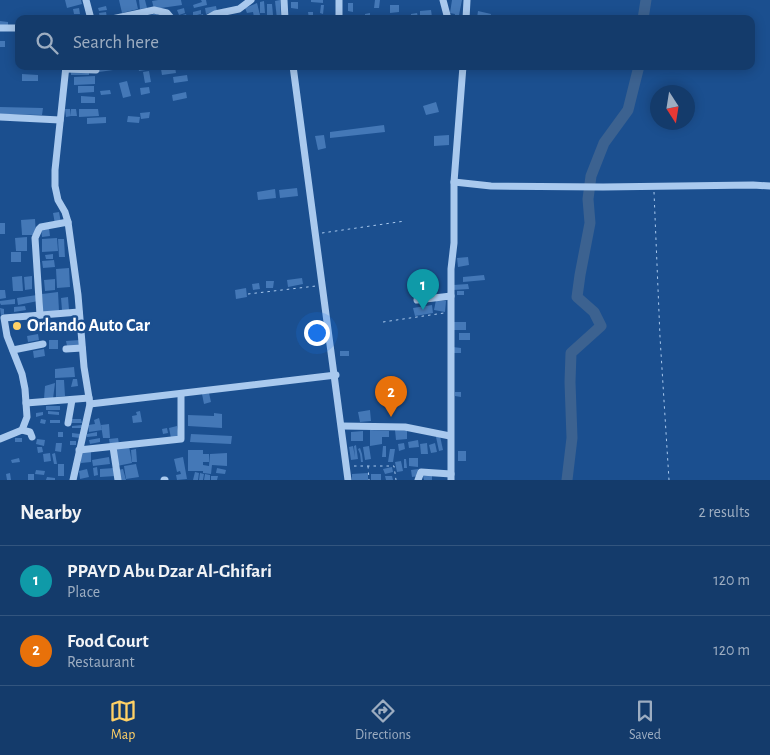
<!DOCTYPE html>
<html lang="en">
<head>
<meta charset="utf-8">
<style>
	body { margin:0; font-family:"Alegreya Sans",sans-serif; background:#214673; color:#f1f3f6 }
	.compass { position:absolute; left:650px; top:85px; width:45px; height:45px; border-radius:50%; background:#143b6b; box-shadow:0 2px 12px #0003; rotate:168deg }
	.you { position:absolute; left:316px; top:332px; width:18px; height:18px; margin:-12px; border:4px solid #fff; border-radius:50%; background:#1a73e8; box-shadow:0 0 0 8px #1a73e833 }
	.badge { display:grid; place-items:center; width:32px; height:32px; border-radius:50%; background:#ffd166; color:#fff; font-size:16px; font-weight:700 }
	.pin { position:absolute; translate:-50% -41px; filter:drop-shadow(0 1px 2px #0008) }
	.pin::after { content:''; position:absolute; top:26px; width:18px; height:15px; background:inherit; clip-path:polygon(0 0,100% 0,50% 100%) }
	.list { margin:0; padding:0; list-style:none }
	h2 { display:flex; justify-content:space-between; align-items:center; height:65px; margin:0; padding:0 20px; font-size:21px }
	h2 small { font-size:16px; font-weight:400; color:#9dadc1 }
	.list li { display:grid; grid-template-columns:32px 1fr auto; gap:15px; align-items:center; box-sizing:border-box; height:70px; padding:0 20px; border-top:1px solid #33557e }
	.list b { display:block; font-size:19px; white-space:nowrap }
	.list p { margin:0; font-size:16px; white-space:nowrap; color:#9dadc1 }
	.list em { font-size:16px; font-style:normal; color:#9dadc1 }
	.icon { flex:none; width:28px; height:28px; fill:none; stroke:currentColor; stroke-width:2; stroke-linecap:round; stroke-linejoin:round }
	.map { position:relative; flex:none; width:770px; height:480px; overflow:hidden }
	.search { position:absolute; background:#143b6b; box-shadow:0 2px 12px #0003; left:15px; right:15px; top:15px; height:55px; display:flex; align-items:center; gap:12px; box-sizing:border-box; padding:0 18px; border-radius:10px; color:#9dadc1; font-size:19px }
	.sheet { height:205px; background:#143b6b }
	nav { display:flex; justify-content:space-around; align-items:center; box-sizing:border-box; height:70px; border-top:1px solid #33557e; background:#143b6b; font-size:14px; color:#9dadc1 }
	nav a { display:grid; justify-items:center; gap:2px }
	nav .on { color:#ffd166 }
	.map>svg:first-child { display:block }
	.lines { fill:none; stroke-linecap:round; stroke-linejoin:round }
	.river { stroke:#3c6290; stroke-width:11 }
	.building { fill:#4478b7 }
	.path { stroke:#a9c9ee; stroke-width:1; stroke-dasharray:2.5 4; stroke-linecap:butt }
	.minor { stroke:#a9c9ee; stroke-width:7 }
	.poi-dot { fill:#ffd166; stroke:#1b4f8f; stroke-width:2 }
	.labels { text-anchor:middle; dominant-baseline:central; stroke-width:5; stroke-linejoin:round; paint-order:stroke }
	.poi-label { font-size:18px; font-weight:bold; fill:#fff; stroke:#1b4f8f; text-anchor:start }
</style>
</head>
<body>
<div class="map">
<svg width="770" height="480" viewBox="0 0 770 480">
	<rect width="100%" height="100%" fill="#1b4f8f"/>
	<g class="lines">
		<g class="river">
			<polyline points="643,19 646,0"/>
			<polyline points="567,480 572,438 570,382 571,353 601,326 594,312 577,297 580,275 590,223 588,199 591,176 604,143 628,110 639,66"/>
		</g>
	</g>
	<g class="building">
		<polygon points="65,0 81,0 82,4 67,8"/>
		<polygon points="119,0 136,0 138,9 122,13"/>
		<polygon points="139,0 145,0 147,8 140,9"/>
		<polygon points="158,0 181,0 182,5 154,9 152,1"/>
		<polygon points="201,0 206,0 207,5 194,8 193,5 202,2"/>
		<polygon points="280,0 281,19 277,19 275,1"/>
		<polygon points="311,0 323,0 323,3 311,2"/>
		<polygon points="375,0 380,0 379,8 374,8"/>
		<polygon points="452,0 462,0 459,15 464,16 464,19 454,19 455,14 450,13"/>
		<polygon points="264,1 265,13 260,13 260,2"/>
		<polygon points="291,2 298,2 298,9 291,8"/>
		<polygon points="257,3 260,15 254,17 253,12 247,13 245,8"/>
		<polygon points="348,3 353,3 353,12 348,11"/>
		<polygon points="267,4 272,4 273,15 267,15"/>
		<polygon points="321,5 324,5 323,14 320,13"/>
		<polygon points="390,5 399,5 399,12 390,13"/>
		<polygon points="106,6 107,10 99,11 98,8"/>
		<polygon points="216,6 217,11 206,14 205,8"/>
		<polygon points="79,8 80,14 74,14 73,9"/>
		<polygon points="184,8 185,13 179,15 177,10"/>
		<polygon points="201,10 201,14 193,16 193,12"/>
		<polygon points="431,10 432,17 420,18 420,11"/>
		<polygon points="478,11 491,14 490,19 477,18"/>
		<polygon points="106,12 107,18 100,19 99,13"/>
		<polygon points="308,12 313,12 313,19 309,19"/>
		<polygon points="157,13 159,19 152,19 151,15"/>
		<polygon points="370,13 370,19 365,19 365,14"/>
		<polygon points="417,13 418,17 411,18 411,14"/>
		<polygon points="186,14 188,19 179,19 179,16"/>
		<polygon points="203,14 204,19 193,19 193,17"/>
		<rect x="341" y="16" width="11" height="3"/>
		<polygon points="0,21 8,22 8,27 0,27"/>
		<rect x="0" y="41" width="5" height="6"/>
		<polygon points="98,66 120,66 120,69 99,72"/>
		<polygon points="138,66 151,66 152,69 139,71"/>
		<polygon points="175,67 176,73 162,75 161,69"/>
		<rect x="71" y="70" width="18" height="5"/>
		<polygon points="149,71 151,82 145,83 143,72"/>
		<polygon points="22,74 38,75 38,81 22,81"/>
		<polygon points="187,75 188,81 174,83 173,77"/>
		<polygon points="95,76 95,84 74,85 74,77"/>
		<polygon points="127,81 131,96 123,98 119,83"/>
		<polygon points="78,86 94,86 94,92 78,93"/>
		<polygon points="149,87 150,93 141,95 140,88"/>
		<polygon points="110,90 111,94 101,95 100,91"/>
		<polygon points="186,92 187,98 173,101 172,95"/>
		<polygon points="81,96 95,97 95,103 81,103"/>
		<polygon points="436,102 439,112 426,115 423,106"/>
		<polygon points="0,107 43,108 42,115 0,114"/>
		<polygon points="65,109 70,109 71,116 66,117"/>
		<polygon points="71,109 76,109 77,116 71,116"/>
		<polygon points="79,109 98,109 99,116 79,117"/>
		<polygon points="150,112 149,118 141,119 140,113"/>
		<polygon points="128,116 140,117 139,123 127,122"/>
		<polygon points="106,117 106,123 87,124 87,118"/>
		<polygon points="384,125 385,132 330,138 330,132"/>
		<polygon points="324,135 326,148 318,150 315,136"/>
		<polygon points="449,135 449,145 434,146 434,136"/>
		<polygon points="297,188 298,196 280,198 279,190"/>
		<polygon points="275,189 276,198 258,200 257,192"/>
		<polygon points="59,212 61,223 55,224 53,213"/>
		<polygon points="35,219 36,235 22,235 21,220"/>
		<rect x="0" y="223" width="5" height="11"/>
		<polygon points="41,228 49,228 50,236 42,237"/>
		<polygon points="27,237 27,251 16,251 15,238"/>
		<polygon points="57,238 58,251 42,252 42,239"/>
		<polygon points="58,239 64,239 65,257 59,257"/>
		<rect x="11" y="252" width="10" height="10"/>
		<polygon points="53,254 53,259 46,259 45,255"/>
		<polygon points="468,257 469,265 458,267 457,258"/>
		<polygon points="54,260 55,267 43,268 42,261"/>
		<polygon points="69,268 70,287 57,288 56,269"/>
		<polygon points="484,275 485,280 463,282 463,277"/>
		<polygon points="22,276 23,291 13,291 12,277"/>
		<polygon points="32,276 32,289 25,290 24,277"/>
		<polygon points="302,278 303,284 288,287 287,280"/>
		<polygon points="55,279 55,290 45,291 44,280"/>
		<polygon points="266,281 274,281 273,288 266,288"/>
		<polygon points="259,283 260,289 253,290 252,284"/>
		<polygon points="468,284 469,289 453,290 453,285"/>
		<polygon points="246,288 247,297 236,299 235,290"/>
		<polygon points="0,290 5,290 6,298 0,299"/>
		<rect x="457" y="291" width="7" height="4"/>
		<polygon points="58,292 59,311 43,313 42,294"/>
		<polygon points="37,295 38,301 18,305 17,298"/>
		<polygon points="68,297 69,310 62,310 61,298"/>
		<polygon points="15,299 15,304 1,305 0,303 0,301"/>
		<polygon points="436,300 446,301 445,312 434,310"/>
		<polygon points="432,305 433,313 415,316 413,308"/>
		<polygon points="25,306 26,310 14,312 14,307"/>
		<polygon points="0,308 4,309 4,314 1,315"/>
		<rect x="454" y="322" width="12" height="8"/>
		<rect x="459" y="333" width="11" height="7"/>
		<polygon points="38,334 39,340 28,342 27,336"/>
		<rect x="49" y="340" width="9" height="9"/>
		<polygon points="80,340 80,346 67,346 66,341"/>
		<polygon points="453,347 461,348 461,353 453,353"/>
		<polygon points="44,349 45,356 34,358 33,351"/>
		<rect x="340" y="351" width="9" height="5"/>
		<polygon points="74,367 75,377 55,378 55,369"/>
		<polygon points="73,379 77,379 78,386 71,387"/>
		<polygon points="56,380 64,380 65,396 56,397"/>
		<polygon points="55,383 53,399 44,399 45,386"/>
		<polygon points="455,392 461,392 461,397 455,396"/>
		<polygon points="209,393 211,402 204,404 202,394"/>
		<rect x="46" y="406" width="14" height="4"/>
		<polygon points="370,410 371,421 360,422 358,412"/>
		<polygon points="48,411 59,412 59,415 48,414"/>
		<polygon points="140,411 142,422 133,423 132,416 137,415 136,412"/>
		<polygon points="43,412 43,415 36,417 36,413"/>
		<polygon points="214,413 222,414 222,428 188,426 188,415 214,416"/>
		<polygon points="99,418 102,430 89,432 88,425 95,424 94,420"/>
		<polygon points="41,419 46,420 45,424 40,423"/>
		<polygon points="71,419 81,419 82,423 71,423"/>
		<rect x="50" y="420" width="10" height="3"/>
		<polygon points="109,424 110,438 103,438 101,425"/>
		<polygon points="82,425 82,428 72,428 72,426"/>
		<polygon points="177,426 179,436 171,438 169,428"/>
		<polygon points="167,428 168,433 163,434 162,429"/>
		<polygon points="370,430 389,431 389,437 382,437 382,444 370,446"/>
		<polygon points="395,430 407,430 407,439 396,440"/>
		<polygon points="363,431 363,441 351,441 351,432"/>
		<rect x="58" y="432" width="5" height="5"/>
		<polygon points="97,432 97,436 87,437 87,434"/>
		<polygon points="72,433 80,434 80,438 72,437"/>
		<polygon points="191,434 232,436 231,444 190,442"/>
		<polygon points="440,436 443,450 439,451 436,437"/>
		<rect x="15" y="438" width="7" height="4"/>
		<polygon points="100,438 100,442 90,444 89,440"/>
		<polygon points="118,438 119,444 110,445 109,439"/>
		<polygon points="37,439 45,440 44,446 36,444"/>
		<polygon points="418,440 419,447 409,448 408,442"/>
		<rect x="70" y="441" width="6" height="4"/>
		<polygon points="56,443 62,443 61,452 55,451"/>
		<polygon points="404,443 405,449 399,451 398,444"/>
		<polygon points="427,443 428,454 421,454 420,444"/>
		<polygon points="435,443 437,452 431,453 429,445"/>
		<polygon points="356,445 358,459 351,460 349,447 353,446 355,457 354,446"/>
		<polygon points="129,446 132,463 117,466 114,449"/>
		<polygon points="369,446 371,459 365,460 363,447"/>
		<polygon points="383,446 386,446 386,457 382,457"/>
		<polygon points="37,447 42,447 43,452 38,453"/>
		<polygon points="360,448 362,454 363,462 361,462 360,454 358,449"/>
		<polygon points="136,449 137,462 132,462 131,450"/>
		<polygon points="390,449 395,449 393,462 388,462"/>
		<polygon points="188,450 203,450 203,454 209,454 209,462 203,462 203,465 209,466 210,454 227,453 227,466 212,465 211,474 203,473 203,471 188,471"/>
		<polygon points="91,451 91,462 81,463 80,452"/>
		<rect x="458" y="451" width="8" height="10"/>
		<polygon points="50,453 51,461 44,462 43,454"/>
		<polygon points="55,453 57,464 54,464 52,454"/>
		<polygon points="109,457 110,464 93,466 92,460"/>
		<polygon points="183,457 187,479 177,480 176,475 181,474 180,471 177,472 174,459"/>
		<polygon points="19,458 20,462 12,463 11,460"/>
		<polygon points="409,458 418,458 418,467 409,466"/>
		<polygon points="404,459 406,459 407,468 404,468"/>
		<polygon points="401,461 403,471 397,472 395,462"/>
		<rect x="58" y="464" width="6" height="12"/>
		<polygon points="136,464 139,477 126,479 124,466"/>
		<polygon points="97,467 98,475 94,476 93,468"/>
		<polygon points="392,467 393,472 385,474 383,469"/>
		<polygon points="114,468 115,476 100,477 100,469"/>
		<polygon points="217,468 226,470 225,474 216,473"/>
		<polygon points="87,469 89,477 80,479 79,471"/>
		<polygon points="123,469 126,480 120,480 118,470"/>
		<polygon points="418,469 419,476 412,477 411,470"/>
		<polygon points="36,470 45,471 44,475 35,474"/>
		<polygon points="195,472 199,473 198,480 193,480"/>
		<polygon points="10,473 11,480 7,480 6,474"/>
		<polygon points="200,473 204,474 203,480 199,480"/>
		<polygon points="368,473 368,480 352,480 352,474"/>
		<rect x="28" y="474" width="6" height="6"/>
		<polygon points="205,474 210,475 210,480 204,480"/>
		<rect x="371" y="474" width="10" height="6"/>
		<polygon points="432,475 432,480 424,480 423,476"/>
		<polygon points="211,476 218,476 217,480 211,480"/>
		<polygon points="385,476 392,476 393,480 386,480"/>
		<polygon points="47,477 55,478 55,480 46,480"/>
	</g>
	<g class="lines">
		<g class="path">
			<polyline points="654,192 660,337 669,480"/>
			<polyline points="322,233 405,221"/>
			<polyline points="248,294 316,286"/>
			<polyline points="383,322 444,313"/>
			<polyline points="354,466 394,466 396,480"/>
			<polyline points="368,466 369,480"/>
		</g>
		<g class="minor">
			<polyline points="86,0 91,19"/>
			<polyline points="284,0 285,19"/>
			<polyline points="339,0 339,19"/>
			<polyline points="443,0 448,19"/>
			<polyline points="112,19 154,10 167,13 172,19"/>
			<polyline points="206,19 215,14 239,9 251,0"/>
			<polyline points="466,19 467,0"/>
			<polyline points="0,28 19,28"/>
			<polyline points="66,66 55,170 55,186 58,200 65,212 68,222 78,295 84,367 90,404 73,480"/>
			<polyline points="293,66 348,480"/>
			<polyline points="66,69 96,70"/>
			<polyline points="0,117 60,120"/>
			<polyline points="454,182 491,186 603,187 753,185 770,186"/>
			<polyline points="417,300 451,296"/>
			<polyline points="40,315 35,238 39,229 41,227 68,222"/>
			<polyline points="66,349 82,348"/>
			<polyline points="13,350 43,344"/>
			<polyline points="26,403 89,398"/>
			<polyline points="90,404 336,375"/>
			<polyline points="68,423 72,400"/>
			<polyline points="342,426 405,427 450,436"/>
			<polyline points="22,430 30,432 32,437"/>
			<polyline points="0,439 22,430 27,417 25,389 22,374 7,336 4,318 79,312"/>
			<polyline points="113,447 118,480"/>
			<polyline points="79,450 181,439 181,394"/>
			<polyline points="164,480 165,480"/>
			<polyline points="418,480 421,472 451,474"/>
			<polyline points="451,480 451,269 454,243 454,182 463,66"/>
		</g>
	</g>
	<circle class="poi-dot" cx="17" cy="326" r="5"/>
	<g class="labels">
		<g class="poi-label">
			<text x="27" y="326">Orlando Auto Car</text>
		</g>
	</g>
</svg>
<svg class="compass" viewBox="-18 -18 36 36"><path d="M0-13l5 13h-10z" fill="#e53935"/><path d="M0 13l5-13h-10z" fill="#9dadc1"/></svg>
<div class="you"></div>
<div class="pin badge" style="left:423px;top:310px;background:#0f9aa8">1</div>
<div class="pin badge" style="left:391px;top:417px;background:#e8710a">2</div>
<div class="search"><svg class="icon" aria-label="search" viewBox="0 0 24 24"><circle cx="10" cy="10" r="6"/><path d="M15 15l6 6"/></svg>Search here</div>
</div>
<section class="sheet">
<h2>Nearby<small>2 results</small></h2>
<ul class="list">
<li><span class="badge" style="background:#0f9aa8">1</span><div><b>PPAYD Abu Dzar Al-Ghifari</b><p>Place</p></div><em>120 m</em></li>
<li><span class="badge" style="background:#e8710a">2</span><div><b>Food Court</b><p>Restaurant</p></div><em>120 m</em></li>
</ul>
</section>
<nav>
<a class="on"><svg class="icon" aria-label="map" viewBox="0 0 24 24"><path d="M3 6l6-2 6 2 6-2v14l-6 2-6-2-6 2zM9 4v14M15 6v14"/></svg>Map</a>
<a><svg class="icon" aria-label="directions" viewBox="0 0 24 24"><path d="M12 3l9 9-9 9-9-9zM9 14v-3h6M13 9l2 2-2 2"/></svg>Directions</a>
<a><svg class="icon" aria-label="saved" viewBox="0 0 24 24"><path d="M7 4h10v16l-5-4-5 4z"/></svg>Saved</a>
</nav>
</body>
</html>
